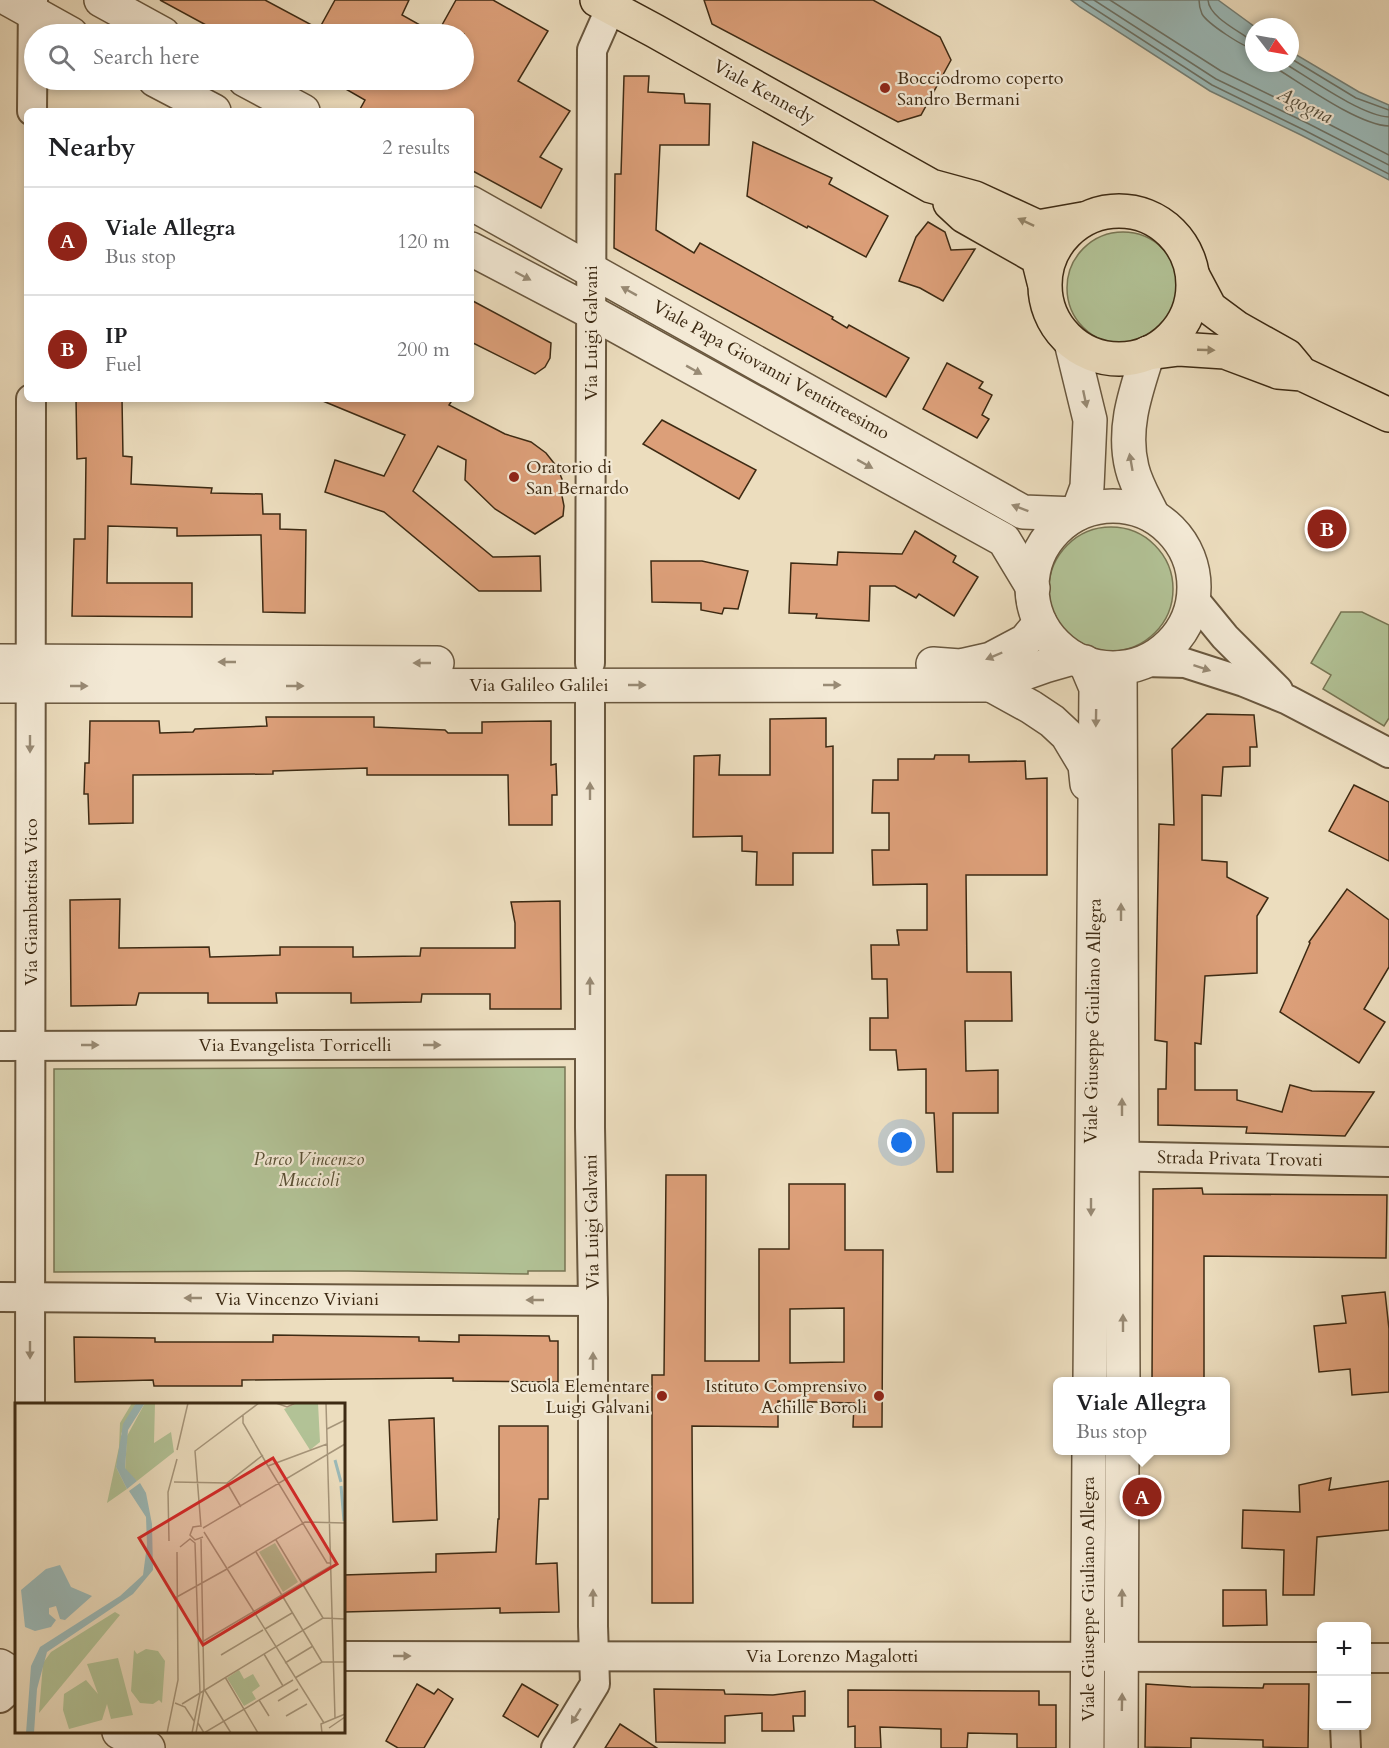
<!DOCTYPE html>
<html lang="en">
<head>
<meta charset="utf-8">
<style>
	body { margin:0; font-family:Cardo,serif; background:#f2f2f2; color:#202124 }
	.controls { position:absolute; right:18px; bottom:18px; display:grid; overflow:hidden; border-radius:9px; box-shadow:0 3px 9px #0003 }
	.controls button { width:54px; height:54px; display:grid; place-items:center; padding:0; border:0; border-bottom:2px solid #e0e0e0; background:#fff; color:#202124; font:30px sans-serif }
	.compass { position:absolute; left:1245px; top:18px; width:54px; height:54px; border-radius:50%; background:#fff; box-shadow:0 3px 9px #0003; rotate:121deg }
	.you { position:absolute; left:902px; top:1143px; width:21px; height:21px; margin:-15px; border:4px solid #fff; border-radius:50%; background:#1a73e8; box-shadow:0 0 0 9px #1a73e833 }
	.badge { display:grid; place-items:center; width:39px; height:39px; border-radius:50%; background:#8f2418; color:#fff; font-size:20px; font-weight:700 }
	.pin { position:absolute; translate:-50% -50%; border:3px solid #fff; box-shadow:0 2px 6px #0006 }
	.popup { position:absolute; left:1053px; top:1377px; width:177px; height:78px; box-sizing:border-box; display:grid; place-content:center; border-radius:9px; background:#fff; filter:drop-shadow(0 2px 4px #0005); font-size:20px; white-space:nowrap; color:#757577 }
	.popup b { font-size:22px; color:#202124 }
	.popup::after { content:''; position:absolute; left:50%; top:100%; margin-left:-12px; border:12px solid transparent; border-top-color:#fff }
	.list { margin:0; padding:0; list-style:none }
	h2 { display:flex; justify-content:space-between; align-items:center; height:78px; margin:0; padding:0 24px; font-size:26px }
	h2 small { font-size:20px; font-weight:400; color:#757577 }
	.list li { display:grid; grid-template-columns:39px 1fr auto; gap:18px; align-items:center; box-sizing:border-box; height:108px; padding:0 24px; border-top:2px solid #e0e0e0 }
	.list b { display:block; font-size:22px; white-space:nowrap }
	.list p { margin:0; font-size:20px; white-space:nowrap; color:#757577 }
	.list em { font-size:20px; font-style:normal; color:#757577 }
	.icon { flex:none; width:33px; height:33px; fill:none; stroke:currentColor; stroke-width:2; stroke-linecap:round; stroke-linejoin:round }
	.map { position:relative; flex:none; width:1389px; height:1748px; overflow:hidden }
	.search { position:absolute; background:#fff; box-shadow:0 3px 9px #0003; left:24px; top:24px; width:450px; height:66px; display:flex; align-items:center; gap:15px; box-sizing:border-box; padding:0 21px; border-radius:33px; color:#757577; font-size:22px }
	.panel { position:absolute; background:#fff; box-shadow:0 3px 9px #0003; left:24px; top:108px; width:450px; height:294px; border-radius:9px }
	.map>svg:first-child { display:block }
	.green { fill:#b2c296; stroke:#787654; stroke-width:1.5 }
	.water { fill:#9bbab9; stroke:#758077; stroke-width:1.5 }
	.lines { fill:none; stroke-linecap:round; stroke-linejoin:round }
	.shore { stroke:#6c7266; stroke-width:1.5 }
	.building { fill:#dc9f79; stroke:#3d2a13; stroke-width:1.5; fill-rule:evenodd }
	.minor-casing { stroke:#69573e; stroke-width:32 }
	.tertiary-casing { stroke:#69573e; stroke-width:36 }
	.primary-casing { stroke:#3d2a13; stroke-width:36 }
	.minor { stroke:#f3e9d5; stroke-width:28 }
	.tertiary { stroke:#f3e9d5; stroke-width:33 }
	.primary { stroke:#ecddbe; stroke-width:33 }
	.oneway { fill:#948468 }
	.oneway2 { fill:#988a74 }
	.poi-dot { fill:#8f2418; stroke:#f3e9d5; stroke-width:2 }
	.labels { text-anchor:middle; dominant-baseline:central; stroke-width:4.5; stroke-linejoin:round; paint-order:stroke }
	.poi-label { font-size:18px; fill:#3d2a13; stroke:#f3e9d5; text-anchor:start }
	.street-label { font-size:18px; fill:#3d2a13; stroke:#f3e9d5 }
	.park-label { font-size:18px; font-style:italic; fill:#5a5034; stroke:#f3e9d5 }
	.water-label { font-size:20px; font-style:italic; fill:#544e3c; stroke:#f3e9d5 }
	.inset-river { fill:none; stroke:#9bbab9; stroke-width:3 }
	.inset-road { fill:none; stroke:#a6957a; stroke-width:1.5 }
	.view { fill:#d62828; fill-opacity:0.15; stroke:#d62828; stroke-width:3 }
	.inset-edge { fill:none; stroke:#3d2a13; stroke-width:3 }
</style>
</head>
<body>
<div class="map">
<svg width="1389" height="1748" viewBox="0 0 1389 1748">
	<rect width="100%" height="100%" fill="#ecddbe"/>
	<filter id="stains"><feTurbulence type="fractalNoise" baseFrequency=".00333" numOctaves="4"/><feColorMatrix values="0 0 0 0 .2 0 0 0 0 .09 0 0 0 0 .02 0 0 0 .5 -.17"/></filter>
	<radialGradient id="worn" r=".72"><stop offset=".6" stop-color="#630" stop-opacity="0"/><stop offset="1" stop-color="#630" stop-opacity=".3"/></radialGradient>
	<g class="green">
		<circle cx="1123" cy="288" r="56"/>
		<circle cx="1111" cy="589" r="62"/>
		<polygon points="1341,612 1362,612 1389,625 1389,718 1384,726 1323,689 1331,675 1311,663"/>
		<polygon points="565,1067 565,1271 528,1271 528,1274 348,1271 54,1272 54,1069"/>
	</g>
	<polygon class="water" points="1071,0 1218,0 1255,27 1254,27 1254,63 1290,63 1290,51 1359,92 1389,105 1389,180 1301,135 1210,91 1080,7"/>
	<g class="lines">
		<g class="shore">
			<polyline points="1081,0 1212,85 1304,130 1389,174"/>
			<polyline points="1094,0 1216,79 1307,123 1389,165"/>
			<polyline points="1110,0 1221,71 1311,115 1389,155"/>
			<path d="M 1199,0 C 1199,5 1200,9 1202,14 C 1208,24 1243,47 1254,49"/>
			<path d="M 1208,0 C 1209,16 1235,29 1248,38 L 1254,40"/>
			<polyline points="1290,58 1356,98 1389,110"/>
			<path d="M 1271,63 L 1279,70 C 1305,86 1359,125 1389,126"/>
			<path d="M 1284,63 C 1309,78 1362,116 1389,117"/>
		</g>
	</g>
	<g class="building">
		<polygon points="160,0 265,0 319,29 335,0 409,0 402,15 436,34 236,34 220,26 217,31"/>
		<polygon points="456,0 493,0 548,31 518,81 570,111 540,157 562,169 541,208 471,170 471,111 359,111 365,100 330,80 464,80 464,34 437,34"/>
		<polygon points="704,0 873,0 940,37 951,60 921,115 898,122 712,24"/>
		<polygon points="624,76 649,76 648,92 684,94 685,103 710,104 709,145 660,145 656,230 694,253 700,243 833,317 832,319 847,328 849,325 909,358 886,397 614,248 615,174 621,174"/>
		<polygon points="753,142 832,178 829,184 888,216 866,257 808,226 807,228 747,196"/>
		<polygon points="928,222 945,232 951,250 975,249 943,301 920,288 899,281 916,237"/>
		<polygon points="471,300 551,343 550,358 545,367 535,374 471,342"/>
		<polygon points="947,363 983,382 979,388 992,395 982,415 989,419 977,438 923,409"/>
		<polygon points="76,399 122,399 123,456 132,457 131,484 212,488 211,493 262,494 263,514 280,514 280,529 306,530 305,613 263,612 261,535 177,536 177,528 108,526 107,583 192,583 192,617 72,616 74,539 85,539 86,458 77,459"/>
		<polygon points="318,399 453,399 449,405 505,434 531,442 546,453 557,467 562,479 561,491 564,506 563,516 535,534 495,509 465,480 466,460 438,446 413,491 493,557 540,556 541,591 479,591 384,512 325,492 335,460 384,476 405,435"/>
		<polygon points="662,420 756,470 739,499 643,444"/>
		<polygon points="915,531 956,556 953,562 978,577 954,616 919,594 916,598 895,586 870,586 869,621 816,618 817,614 789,613 791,563 837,565 838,552 902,554"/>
		<polygon points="651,561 702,561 748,571 738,609 724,608 722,614 701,610 701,603 652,602"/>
		<polygon points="1207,714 1254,715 1257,747 1250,747 1250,766 1223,767 1221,796 1202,795 1202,860 1227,862 1227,877 1268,898 1257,916 1257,973 1205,976 1201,1044 1195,1043 1195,1090 1237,1090 1237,1100 1282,1112 1290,1085 1312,1091 1374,1092 1345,1136 1246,1133 1247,1127 1158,1125 1158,1089 1166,1089 1167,1042 1155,1040 1159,824 1174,825 1172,749"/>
		<polygon points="266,717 374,717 374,727 445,730 448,733 482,733 482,722 551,721 551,765 556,764 557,795 552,795 552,825 509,825 508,775 367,775 367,768 273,771 273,774 133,775 133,823 89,824 88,794 84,794 85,763 89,763 90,721 159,721 160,733 193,732 195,729 267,726"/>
		<polygon points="826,718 826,747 833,746 833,853 793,853 793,885 756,885 757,852 742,851 742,836 693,837 694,756 720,755 719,775 770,775 770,719"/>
		<polygon points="935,755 969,755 969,762 1025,761 1026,779 1047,778 1047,875 966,875 967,972 1011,972 1012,1021 965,1021 966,1071 998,1070 998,1113 953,1113 953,1172 937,1172 934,1113 926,1113 926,1069 898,1070 896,1050 870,1050 870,1018 888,1018 887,979 872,979 871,945 899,945 897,930 927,930 927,884 873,885 872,850 889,850 889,813 872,813 873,780 898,780 898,759 934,759"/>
		<polygon points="1354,785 1389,802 1389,861 1329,831"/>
		<polygon points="1347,889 1389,920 1389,967 1364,1009 1385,1022 1359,1063 1280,1012 1310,943 1309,942"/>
		<polygon points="120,899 119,948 209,947 210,957 280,955 280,947 353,947 353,957 420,956 421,948 515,948 515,923 511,902 560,901 561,1009 490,1009 490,994 422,994 421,1002 351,1003 351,993 276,993 277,1003 208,1003 208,993 139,993 136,1005 71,1006 70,900"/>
		<path d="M 666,1175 L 706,1175 L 705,1361 L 759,1361 L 759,1249 L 789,1249 L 789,1184 L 845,1184 L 845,1250 L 883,1250 L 882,1427 L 853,1427 L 854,1403 L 778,1401 L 778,1427 L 692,1426 L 693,1603 L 652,1603 L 652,1375 L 664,1375 ZM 844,1308 L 844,1362 L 790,1363 L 790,1309 Z"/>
		<polygon points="1202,1188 1203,1194 1387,1195 1386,1258 1204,1256 1204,1382 1152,1382 1153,1189"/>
		<polygon points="1385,1292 1389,1329 1389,1392 1352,1395 1350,1369 1319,1372 1314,1326 1346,1323 1342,1296"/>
		<polygon points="273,1335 419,1337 419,1341 459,1342 459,1335 549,1336 550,1341 558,1341 558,1382 453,1381 453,1378 242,1380 242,1386 154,1386 153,1380 75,1382 74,1337 155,1338 155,1342 273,1342"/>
		<polygon points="434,1418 437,1520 393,1522 389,1420"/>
		<polygon points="499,1426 548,1426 548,1499 539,1499 536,1564 557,1563 559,1612 500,1613 500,1608 344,1612 344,1575 436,1572 436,1554 496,1552 498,1519 499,1519"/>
		<polygon points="1331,1478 1329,1490 1389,1481 1389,1530 1317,1537 1314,1595 1283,1595 1284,1550 1242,1548 1243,1510 1300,1512 1299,1485"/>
		<polygon points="1223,1590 1266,1590 1267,1625 1223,1626"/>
		<polygon points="417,1684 434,1694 438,1689 453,1699 424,1748 398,1748 386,1741"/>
		<polygon points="522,1684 558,1705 538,1737 503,1716"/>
		<polygon points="1146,1684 1191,1687 1263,1688 1264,1684 1309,1684 1308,1748 1263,1747 1263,1740 1191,1738 1191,1748 1145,1747"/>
		<polygon points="654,1689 724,1690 725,1694 773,1695 805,1691 805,1716 793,1716 794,1731 762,1731 762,1713 725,1716 725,1743 656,1742"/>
		<polygon points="848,1690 1039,1691 1039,1705 1056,1705 1056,1748 1017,1748 1017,1734 968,1733 967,1748 941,1748 941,1729 880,1727 881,1748 855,1748 855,1726 848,1727"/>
		<polygon points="620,1724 657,1748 605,1748"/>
	</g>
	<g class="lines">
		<defs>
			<g id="minor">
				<polyline points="32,111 33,0"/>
				<polyline points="1193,598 1225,637 1278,690"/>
				<polyline points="1144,662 1185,663 1244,682 1288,700 1389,753"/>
				<polyline points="590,663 592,50 611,7"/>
				<polyline points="0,1046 590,1044"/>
				<polyline points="1100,1156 1389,1162"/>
				<polyline points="0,1297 593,1301"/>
				<polyline points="30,1404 31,399"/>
				<polyline points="344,1656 1322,1657"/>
				<polyline points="1366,1658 1389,1658"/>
				<polyline points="0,1698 16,1684"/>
				<polyline points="1345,1726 1346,1748"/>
				<polyline points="556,1748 595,1684 593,1626 593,1301 590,1127 590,685"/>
			</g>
			<g id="tertiary">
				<polyline points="10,0 71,34"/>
				<polyline points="101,0 163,34"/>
				<polyline points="155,80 214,111"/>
				<polyline points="245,80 303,111"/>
				<polyline points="471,203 1023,512 1077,514 1087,487 1090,420 1071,342"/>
				<polyline points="471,249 591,312 1004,540 1033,588"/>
				<path d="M 1148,353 C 1136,391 1122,428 1132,468 C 1136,485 1146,501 1153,516"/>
				<circle cx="1113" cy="587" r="81"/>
				<polyline points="0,661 437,663"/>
				<polyline points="1085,662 1096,688 1090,1382"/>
				<polyline points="933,664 960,666 991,659 1025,641 1040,623"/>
				<polyline points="1120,668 1123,1382"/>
				<polyline points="991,685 1031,707 1052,721 1067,735 1085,765 1087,784"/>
				<polyline points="0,686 991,685 1045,666 1073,658"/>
				<polyline points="0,1666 16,1676"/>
				<polyline points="119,1732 148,1748"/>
				<polyline points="1087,1748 1089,1450"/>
				<polyline points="1121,1748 1122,1450"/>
			</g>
			<g id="primary">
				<polyline points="597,0 655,31 931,186 975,198 1038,227 1083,219"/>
				<polyline points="950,203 964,216 1038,258 1044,282"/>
				<circle cx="1119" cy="285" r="74"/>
				<polyline points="1193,276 1210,308 1237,328 1287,356 1297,368"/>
				<polyline points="1148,353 1179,349 1225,352 1278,372 1302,374 1389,415"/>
			</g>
		</defs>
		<use href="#minor" class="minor-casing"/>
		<use href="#tertiary" class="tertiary-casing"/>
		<use href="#primary" class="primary-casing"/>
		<use href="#minor" class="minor"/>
		<use href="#tertiary" class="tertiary"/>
		<use href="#primary" class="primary"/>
	</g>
	<defs><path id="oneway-solid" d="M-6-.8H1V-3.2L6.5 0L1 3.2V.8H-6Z" transform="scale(1.5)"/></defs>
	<g class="oneway">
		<use href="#oneway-solid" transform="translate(1026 222) rotate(-155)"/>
		<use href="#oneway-solid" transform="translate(1206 350) rotate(2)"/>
	</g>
	<g class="oneway2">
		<use href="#oneway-solid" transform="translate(523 276) rotate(28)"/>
		<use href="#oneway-solid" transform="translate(629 291) rotate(-151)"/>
		<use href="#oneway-solid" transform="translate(694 370) rotate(29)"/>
		<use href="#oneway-solid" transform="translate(1085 399) rotate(78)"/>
		<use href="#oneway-solid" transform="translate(1131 462) rotate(-100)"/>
		<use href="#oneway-solid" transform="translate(865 464) rotate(29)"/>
		<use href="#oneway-solid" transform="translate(1020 508) rotate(-159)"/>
		<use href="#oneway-solid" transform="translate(994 656) rotate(157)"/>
		<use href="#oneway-solid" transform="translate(227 662) rotate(-180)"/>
		<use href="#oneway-solid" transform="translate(422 663) rotate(-180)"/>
		<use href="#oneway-solid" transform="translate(1202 668) rotate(18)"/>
		<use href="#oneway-solid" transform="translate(637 685)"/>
		<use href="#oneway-solid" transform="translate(832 685)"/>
		<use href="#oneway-solid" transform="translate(79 686)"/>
		<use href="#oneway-solid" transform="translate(295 686)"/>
		<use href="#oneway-solid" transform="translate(1096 718) rotate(91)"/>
		<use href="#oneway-solid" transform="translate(30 744) rotate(90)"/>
		<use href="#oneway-solid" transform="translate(590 791) rotate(-90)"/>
		<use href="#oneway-solid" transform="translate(1121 912) rotate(-90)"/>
		<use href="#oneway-solid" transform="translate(590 986) rotate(-90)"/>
		<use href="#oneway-solid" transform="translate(90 1045)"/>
		<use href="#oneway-solid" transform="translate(432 1045)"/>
		<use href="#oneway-solid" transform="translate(1122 1107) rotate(-90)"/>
		<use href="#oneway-solid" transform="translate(1091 1207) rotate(90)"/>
		<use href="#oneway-solid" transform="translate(193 1298) rotate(-180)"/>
		<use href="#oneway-solid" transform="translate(535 1300) rotate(-180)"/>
		<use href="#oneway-solid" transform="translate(1123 1323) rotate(-90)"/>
		<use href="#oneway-solid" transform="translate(30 1350) rotate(90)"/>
		<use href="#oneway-solid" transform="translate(593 1361) rotate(-90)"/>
		<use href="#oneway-solid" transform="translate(593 1598) rotate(-90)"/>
		<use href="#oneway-solid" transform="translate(1122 1598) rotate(-90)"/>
		<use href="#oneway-solid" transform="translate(402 1656)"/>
		<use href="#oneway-solid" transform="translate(1122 1702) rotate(-89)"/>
		<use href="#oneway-solid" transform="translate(576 1716) rotate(122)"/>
	</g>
	<g class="poi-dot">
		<circle cx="885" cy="88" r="6"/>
		<circle cx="514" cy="477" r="6"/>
		<circle cx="662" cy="1396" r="6"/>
		<circle cx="879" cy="1396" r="6"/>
	</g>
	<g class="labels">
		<g class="poi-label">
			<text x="897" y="78">Bocciodromo coperto<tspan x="897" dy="21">Sandro Bermani</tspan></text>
			<text x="526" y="467">Oratorio di<tspan x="526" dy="21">San Bernardo</tspan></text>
			<text x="650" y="1386" text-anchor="end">Scuola Elementare<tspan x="650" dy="21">Luigi Galvani</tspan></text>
			<text x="867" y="1386" text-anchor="end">Istituto Comprensivo<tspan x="867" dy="21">Achille Boroli</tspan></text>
		</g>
		<g class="street-label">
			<text transform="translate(764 92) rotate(29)">Viale Kennedy</text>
			<text transform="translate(591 333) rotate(-90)">Via Luigi Galvani</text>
			<text transform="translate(771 370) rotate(29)">Viale Papa Giovanni Ventitreesimo</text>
			<text x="539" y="685">Via Galileo Galilei</text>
			<text transform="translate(31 902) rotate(-90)">Via Giambattista Vico</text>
			<text transform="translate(1093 1021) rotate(-89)">Viale Giuseppe Giuliano Allegra</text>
			<text x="295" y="1045">Via Evangelista Torricelli</text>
			<text transform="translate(1240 1159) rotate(1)">Strada Privata Trovati</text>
			<text transform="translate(592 1222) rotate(-91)">Via Luigi Galvani</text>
			<text x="297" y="1299">Via Vincenzo Viviani</text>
			<text transform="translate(1088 1599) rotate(-90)">Viale Giuseppe Giuliano Allegra</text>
			<text x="832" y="1656">Via Lorenzo Magalotti</text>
		</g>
		<g class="park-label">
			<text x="309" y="1159">Parco Vincenzo<tspan x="309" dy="21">Muccioli</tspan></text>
		</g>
		<g class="water-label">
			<text transform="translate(1305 105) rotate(26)">Agogna</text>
		</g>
	</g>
	<g transform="translate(15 1403)">
		<rect width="330" height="330" fill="#ecddbe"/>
		<path d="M 117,0 L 121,0 L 106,31 L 106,44 L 101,64 L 112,86 L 92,100 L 104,44 L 105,20 ZM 130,0 L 140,0 L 139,40 L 156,29 L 159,49 L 122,78 L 110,69 L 112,33 ZM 283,0 L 303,0 L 305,39 L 295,47 L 269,6 ZM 260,140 L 283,179 L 268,189 L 244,149 ZM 100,209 L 105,212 L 24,310 L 28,260 L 36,249 ZM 131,246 L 143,248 L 150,258 L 147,300 L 144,297 L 138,301 L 125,300 L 116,288 L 119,247 L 122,251 ZM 103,255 L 118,312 L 96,316 L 92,301 L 87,317 L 54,326 L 48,307 L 49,291 L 71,277 L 83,291 L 72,261 ZM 224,267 L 229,276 L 238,271 L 245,283 L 237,289 L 241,296 L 229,303 L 212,275 Z" fill="#b2c296"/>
		<path d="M 121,0 L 130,0 L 113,27 L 110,65 L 122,78 L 112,86 L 101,64 L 108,21 ZM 125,80 L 131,90 L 137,121 L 138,167 L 118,191 L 32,249 L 22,286 L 19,330 L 11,330 L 16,263 L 25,244 L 105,193 L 128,172 L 132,142 L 131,114 L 114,88 ZM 45,162 L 56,184 L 77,193 L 50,217 L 45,216 L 41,203 L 34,205 L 34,211 L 41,217 L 36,224 L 20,228 L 10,224 L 6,187 L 31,166 Z" fill="#9bbab9"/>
		<path class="inset-river" d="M 320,57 L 326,79M 326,83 L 329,118"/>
		<path class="inset-road" d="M 261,0 L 272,4 L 281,0M 311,0 L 320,315M 228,12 L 228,20 L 253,63 L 312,160 L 316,160M 312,26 L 330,17M 162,47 L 173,0M 253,63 L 312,41M 159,79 L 212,80 L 248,52M 212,80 L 226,104M 185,123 L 178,124 L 175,132 L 180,137 L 188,134M 186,124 L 180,48 L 244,0M 188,125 L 330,41M 189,129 L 309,320M 261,137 L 308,215M 154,138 L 153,89 L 162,56M 165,144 L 175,136 L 180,140 L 185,290 L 177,330M 241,149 L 307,259M 213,165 L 290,119 L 330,120M 160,195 L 212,166M 250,226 L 277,210M 187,239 L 316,163M 249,251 L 268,283M 206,252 L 248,227M 270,260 L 298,243M 210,274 L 243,330M 280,275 L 307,259 L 330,259M 189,286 L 216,330M 244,297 L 254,313M 263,298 L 283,286M 160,300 L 170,304 L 179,318M 167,301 L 308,215 L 330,216M 271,313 L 292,301M 183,320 L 189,330 L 278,277M 314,325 L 330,314M 152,330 L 163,277 L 162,149M 181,330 L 189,286 L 186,136M 307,330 L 306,321 L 330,311"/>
		<path class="view" d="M 258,55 L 322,161 L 188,242 L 124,135 Z"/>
		<rect width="330" height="330" class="inset-edge"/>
	</g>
	<rect width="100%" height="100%" filter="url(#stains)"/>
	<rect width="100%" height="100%" fill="url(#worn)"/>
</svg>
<div class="controls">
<button>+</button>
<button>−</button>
</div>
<svg class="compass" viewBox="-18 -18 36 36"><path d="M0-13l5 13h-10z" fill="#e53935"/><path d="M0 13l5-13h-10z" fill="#757577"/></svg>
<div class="you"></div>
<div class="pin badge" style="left:1142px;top:1497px">A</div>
<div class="popup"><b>Viale Allegra</b>Bus stop</div>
<div class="pin badge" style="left:1327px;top:529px">B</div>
<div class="search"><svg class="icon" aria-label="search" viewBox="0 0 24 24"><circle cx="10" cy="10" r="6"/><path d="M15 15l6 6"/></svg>Search here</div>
<section class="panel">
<h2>Nearby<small>2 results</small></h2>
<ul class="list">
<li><span class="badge">A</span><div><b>Viale Allegra</b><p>Bus stop</p></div><em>120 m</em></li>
<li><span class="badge">B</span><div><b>IP</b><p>Fuel</p></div><em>200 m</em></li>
</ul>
</section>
</div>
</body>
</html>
